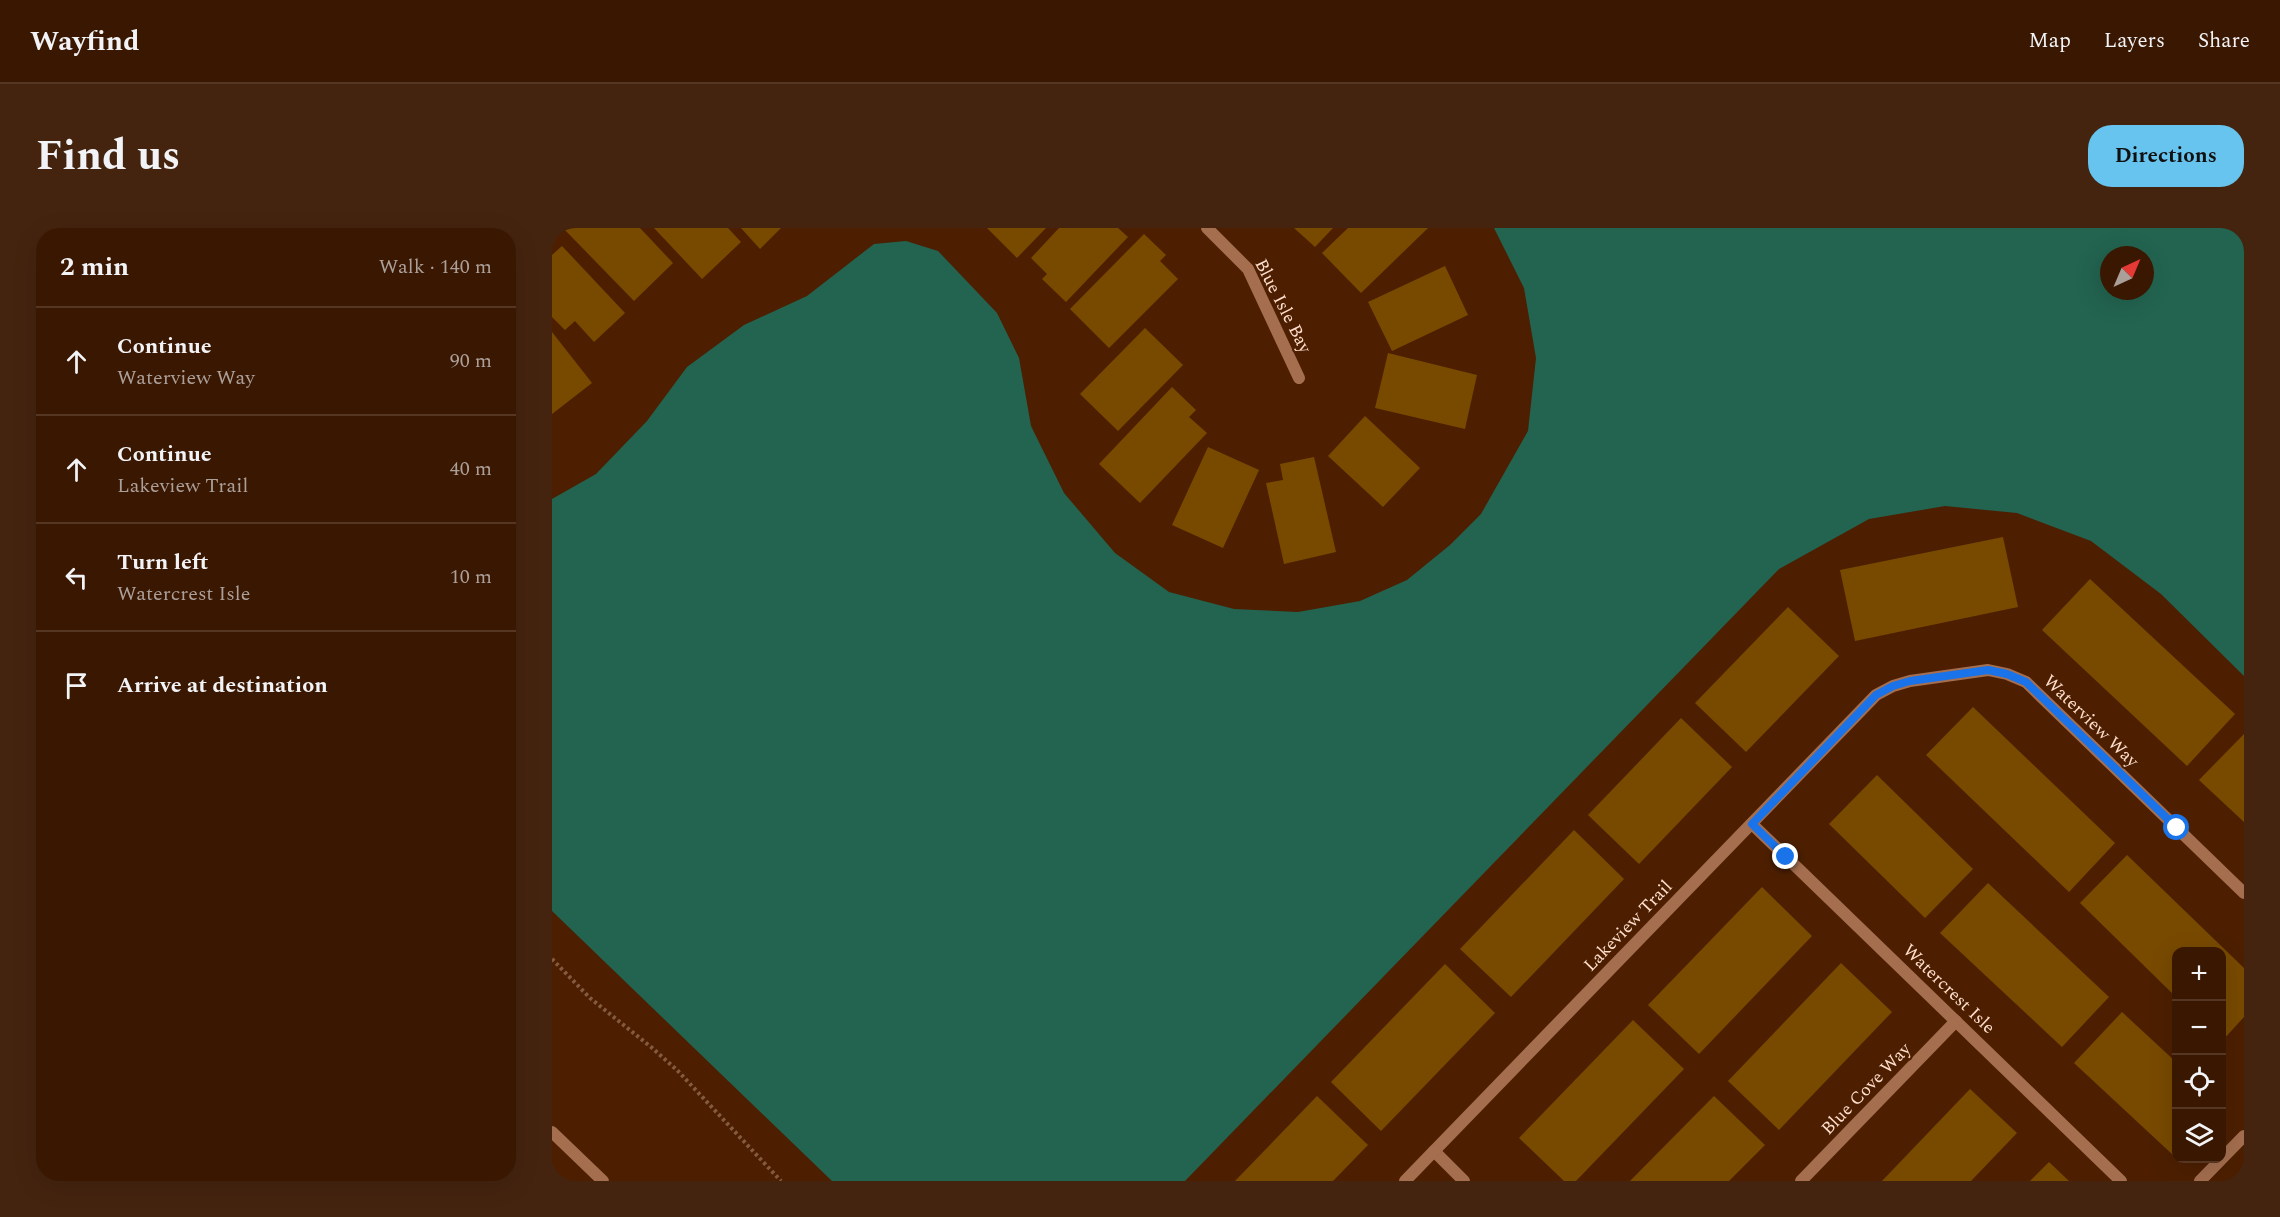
<!DOCTYPE html>
<html lang="en">
<head>
<meta charset="utf-8">
<style>
	body { margin:0; font-family:Spectral,serif; background:#45240f; color:#f1f3f6 }
	.controls { position:absolute; right:18px; bottom:18px; display:grid; overflow:hidden; border-radius:12px; box-shadow:0 6px 24px #0002 }
	.controls button { width:54px; height:54px; display:grid; place-items:center; padding:0; border:0; border-bottom:2px solid #543622; background:#3a1700; color:#f1f3f6; font:30px sans-serif }
	.compass { position:absolute; left:1548px; top:18px; width:54px; height:54px; border-radius:50%; background:#3a1700; box-shadow:0 6px 24px #0002; rotate:44deg }
	.stop { position:absolute; width:18px; height:18px; margin:-14px; border:4px solid #1a73e8; border-radius:50%; background:#fff }
	.stop.end { background:#1a73e8; border-color:#fff; box-shadow:0 2px 6px #0008 }
	.list { margin:0; padding:0; list-style:none }
	h2 { display:flex; justify-content:space-between; align-items:center; height:78px; margin:0; padding:0 24px; font-size:26px }
	h2 small { font-size:20px; font-weight:400; color:#ab9f99 }
	.list li { display:grid; grid-template-columns:39px 1fr auto; gap:18px; align-items:center; box-sizing:border-box; height:108px; padding:0 24px; border-top:2px solid #543622 }
	.list b { display:block; font-size:22px; white-space:nowrap }
	.list p { margin:0; font-size:20px; white-space:nowrap; color:#ab9f99 }
	.list em { font-size:20px; font-style:normal; color:#ab9f99 }
	.icon { flex:none; width:33px; height:33px; fill:none; stroke:currentColor; stroke-width:2; stroke-linecap:round; stroke-linejoin:round }
	.map { position:relative; flex:none; width:1692px; height:953px; overflow:hidden; border-radius:24px }
	header { display:flex; align-items:center; gap:36px; box-sizing:border-box; height:84px; padding:0 30px; background:#3a1700; border-bottom:2px solid #543622 }
	header strong { font-size:28px }
	nav { display:flex; gap:33px; margin-inline-start:auto; font-size:21px }
	.intro { display:flex; align-items:center; justify-content:space-between; box-sizing:border-box; height:144px; padding:0 36px }
	h1 { margin:0; font-size:42px }
	.button { padding:15px 27px; border-radius:24px; background:#66c4ef; color:#111; font-size:21px; font-weight:700 }
	main { display:flex; gap:36px; padding:0 36px }
	aside { flex:1; background:#3a1700; border-radius:24px; box-shadow:0 6px 24px #0002 }
	.map>svg:first-child { display:block }
	.water { fill:#226450; fill-rule:evenodd }
	.building { fill:#784a00 }
	.lines { fill:none; stroke-linecap:round; stroke-linejoin:round }
	.path { stroke:#845b40; stroke-width:4; stroke-dasharray:3 3; stroke-linecap:butt }
	.minor { stroke:#a46e4f; stroke-width:12 }
	.tertiary { stroke:#a46e4f; stroke-width:12 }
	.route { stroke:#1a73e8; stroke-width:8 }
	.labels { text-anchor:middle; dominant-baseline:central; stroke-width:4.5; stroke-linejoin:round; paint-order:stroke }
	.street-label { font-size:18px; fill:#fedfce; stroke:#4d1f00 }
</style>
</head>
<body>
<header>
<strong>Wayfind</strong>
<nav><a>Map</a><a>Layers</a><a>Share</a></nav>
</header>
<div class="intro"><h1>Find us</h1><a class="button">Directions</a></div>
<main>
<aside>
<h2>2 min<small>Walk · 140 m</small></h2>
<ul class="list">
<li><svg class="icon" aria-label="ahead" viewBox="0 0 24 24"><path d="M12 20V5M6 11l6-6 6 6"/></svg><div><b>Continue</b><p>Waterview Way</p></div><em>90 m</em></li>
<li><svg class="icon" aria-label="ahead" viewBox="0 0 24 24"><path d="M12 20V5M6 11l6-6 6 6"/></svg><div><b>Continue</b><p>Lakeview Trail</p></div><em>40 m</em></li>
<li><svg class="icon" aria-label="left" viewBox="0 0 24 24"><path d="M17 20v-9H6M10 6l-5 5 5 5"/></svg><div><b>Turn left</b><p>Watercrest Isle</p></div><em>10 m</em></li>
<li><svg class="icon" aria-label="arrive" viewBox="0 0 24 24"><path d="M6 21V4h12l-3 4 3 4H6"/></svg><div><b>Arrive at destination</b></div></li>
</ul>
</aside>
<div class="map">
<svg width="1692" height="953" viewBox="0 0 1692 953">
	<rect width="100%" height="100%" fill="#4d1f00"/>
	<path class="water" d="M 942,0 L 1692,0 L 1692,448 L 1609,366 L 1539,313 L 1465,285 L 1393,278 L 1317,291 L 1227,341 L 633,953 L 280,953 L 0,683 L 0,271 L 44,246 L 95,193 L 135,139 L 192,97 L 255,68 L 322,16 L 354,13 L 386,23 L 445,85 L 467,130 L 479,198 L 512,265 L 563,325 L 617,364 L 682,381 L 746,384 L 808,373 L 855,352 L 898,317 L 929,286 L 976,203 L 984,130 L 972,60 ZM 1557,27 L 1593,27 L 1593,63 L 1557,63 Z"/>
	<g class="building">
		<polygon points="11,0 88,0 121,35 82,73"/>
		<polygon points="102,0 176,0 189,14 150,51"/>
		<polygon points="189,0 229,0 208,21"/>
		<polygon points="435,0 494,0 465,30"/>
		<polygon points="507,0 566,0 576,9 514,74 490,51 495,46 479,30"/>
		<polygon points="742,0 781,0 763,19"/>
		<polygon points="796,0 876,0 809,65 770,25"/>
		<polygon points="592,6 614,27 608,33 626,51 557,120 518,81"/>
		<polygon points="10,18 73,85 42,114 23,93 13,102 0,89 0,27"/>
		<polygon points="893,38 916,87 840,123 816,74"/>
		<polygon points="593,100 631,137 566,203 528,166"/>
		<polygon points="0,104 40,155 0,186"/>
		<polygon points="836,125 925,147 913,201 823,180"/>
		<polygon points="620,159 644,182 637,189 655,205 588,275 547,236"/>
		<polygon points="813,188 868,240 831,279 776,228"/>
		<polygon points="656,219 707,242 671,320 620,297"/>
		<polygon points="762,229 784,324 732,336 714,255 731,252 728,236"/>
		<polygon points="1451,309 1466,379 1303,413 1288,342"/>
		<polygon points="1538,351 1683,486 1635,538 1490,402"/>
		<polygon points="1236,379 1287,428 1194,524 1143,475"/>
		<polygon points="1421,479 1563,615 1517,664 1374,527"/>
		<polygon points="1129,490 1180,539 1087,636 1036,587"/>
		<polygon points="1692,506 1692,594 1647,552"/>
		<polygon points="1325,547 1421,641 1373,690 1277,596"/>
		<polygon points="1022,602 1072,651 959,769 908,721"/>
		<polygon points="1575,627 1692,740 1692,789 1670,813 1670,724 1624,724 1624,769 1528,675"/>
		<polygon points="1436,655 1557,769 1510,819 1388,705"/>
		<polygon points="1210,659 1260,708 1147,826 1096,777"/>
		<polygon points="1289,735 1340,784 1227,902 1176,853"/>
		<polygon points="893,736 943,785 829,903 779,854"/>
		<polygon points="1570,784 1624,834 1624,924 1621,927 1522,835"/>
		<polygon points="1081,792 1132,841 1024,953 1012,953 967,910"/>
		<polygon points="1418,861 1465,905 1419,953 1330,953"/>
		<polygon points="765,868 816,917 781,953 683,953"/>
		<polygon points="1162,868 1213,917 1177,953 1078,953"/>
		<polygon points="1497,934 1517,953 1478,953"/>
	</g>
	<g class="lines">
		<polyline class="path" points="0,731 38,770 99,819 125,842 229,953"/>
		<g class="minor">
			<polyline points="655,0 696,41 747,150"/>
			<polyline points="1200,596 1569,953"/>
			<polyline points="882,923 912,953"/>
			<polyline points="853,953 1324,467 1341,458 1358,453 1436,442 1455,446 1474,454 1692,665"/>
			<polyline points="1249,953 1404,793"/>
			<polyline points="1648,953 1692,908"/>
		</g>
		<polyline class="tertiary" points="0,904 51,953"/>
	</g>
	<g class="lines">
		<polyline class="route" points="1234,629 1200,596 1324,467 1341,458 1358,453 1436,442 1455,446 1474,454 1625,600"/>
	</g>
	<g class="labels">
		<g class="street-label">
			<text transform="translate(731 78) rotate(63)">Blue Isle Bay</text>
			<text transform="translate(1539 493) rotate(44)">Waterview Way</text>
			<text transform="translate(1076 698) rotate(-46)">Lakeview Trail</text>
			<text transform="translate(1397 761) rotate(44)">Watercrest Isle</text>
			<text transform="translate(1314 861) rotate(-46)">Blue Cove Way</text>
		</g>
	</g>
</svg>
<div class="controls">
<button>+</button>
<button>−</button>
<button><svg class="icon" aria-label="locate" viewBox="0 0 24 24"><circle cx="12" cy="12" r="6"/><path d="M12 2v4M12 18v4M2 12h4M18 12h4"/></svg></button>
<button><svg class="icon" aria-label="layers" viewBox="0 0 24 24"><path d="M12 4l9 5-9 5-9-5zM3 14l9 5 9-5"/></svg></button>
</div>
<svg class="compass" viewBox="-18 -18 36 36"><path d="M0-13l5 13h-10z" fill="#e53935"/><path d="M0 13l5-13h-10z" fill="#ab9f99"/></svg>
<div class="stop" style="left:1625px;top:600px"></div>
<div class="stop end" style="left:1234px;top:629px"></div>
</div>
</main>
</body>
</html>
